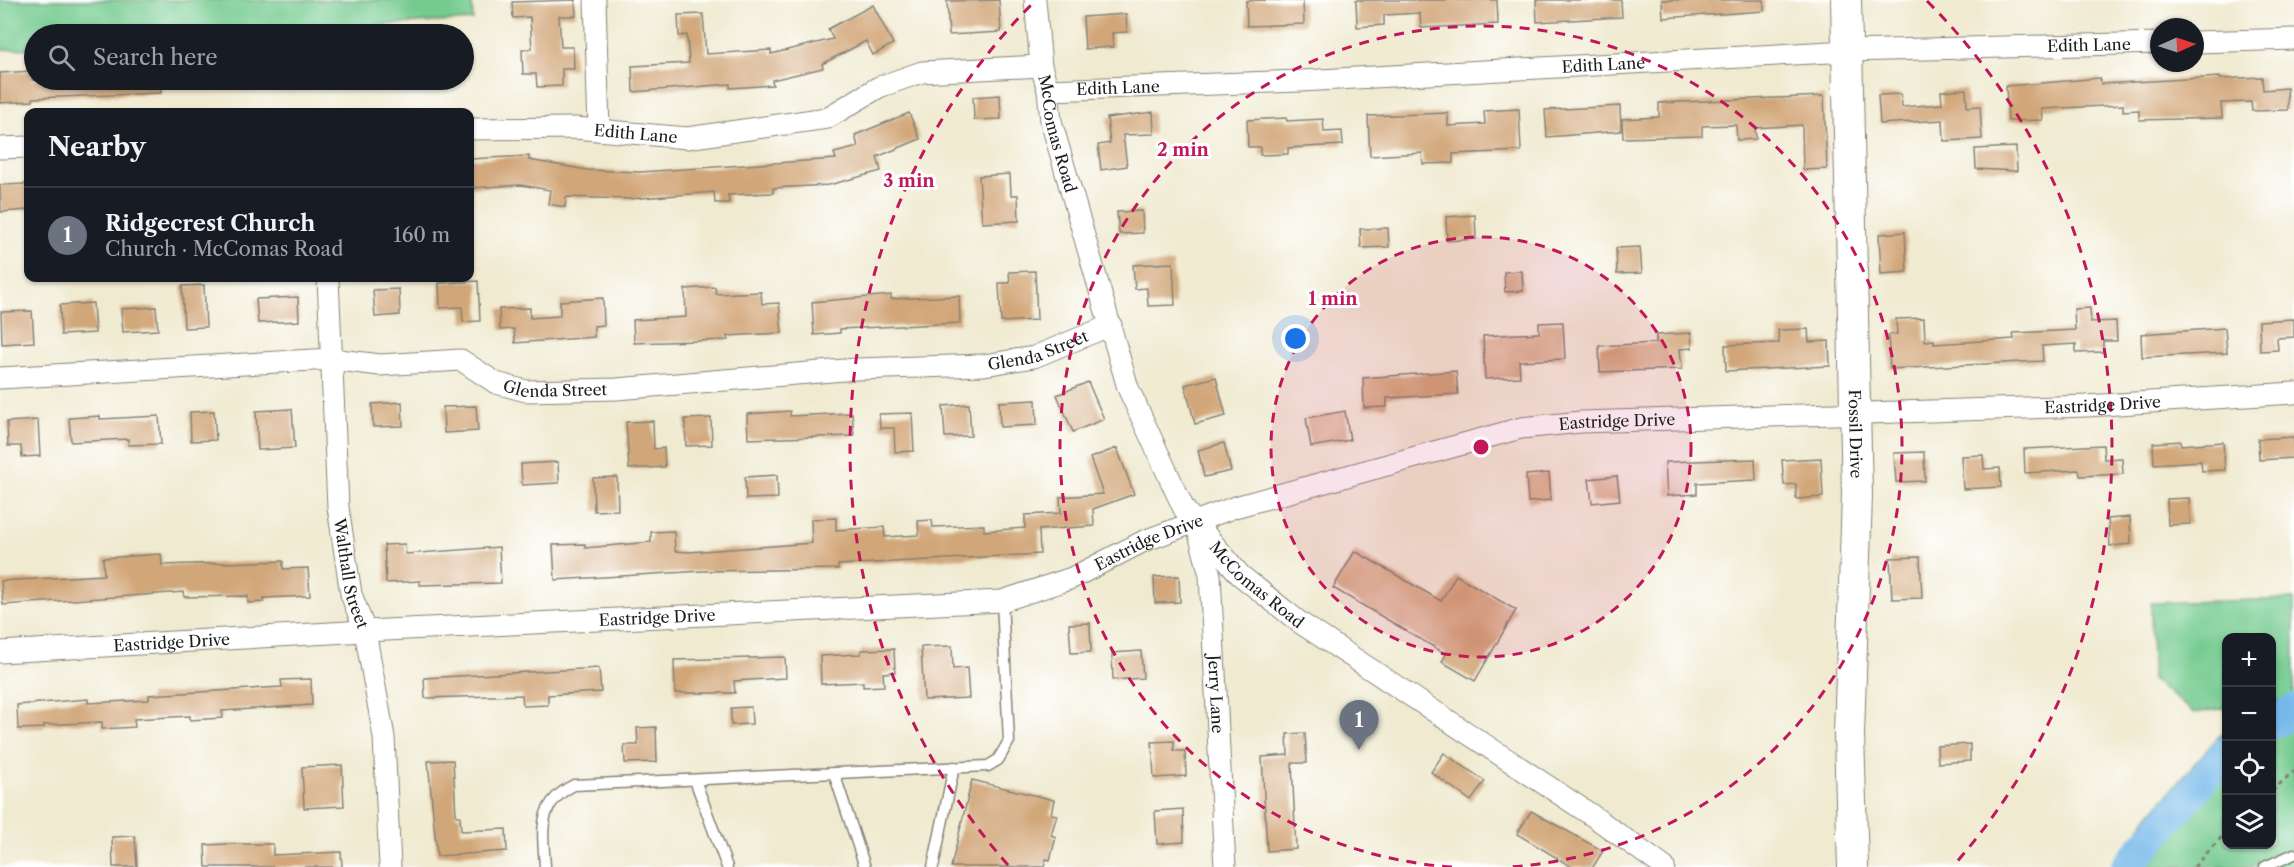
<!DOCTYPE html>
<html lang="en">
<head>
<meta charset="utf-8">
<style>
	body { margin:0; font-family:"Libre Caslon Text",serif; background:#20242c; color:#f1f3f6 }
	.controls { position:absolute; right:18px; bottom:18px; display:grid; overflow:hidden; border-radius:12px; box-shadow:0 2px 4px #0004 }
	.controls button { width:54px; height:54px; display:grid; place-items:center; padding:0; border:0; border-bottom:2px solid #363941; background:#171b24; color:#f1f3f6; font:30px sans-serif }
	.compass { position:absolute; left:2150px; top:18px; width:54px; height:54px; border-radius:50%; background:#171b24; box-shadow:0 2px 4px #0004; rotate:87deg }
	.you { position:absolute; left:1296px; top:339px; width:21px; height:21px; margin:-15px; border:4px solid #fff; border-radius:50%; background:#1a73e8; box-shadow:0 0 0 9px #1a73e833 }
	.badge { display:grid; place-items:center; width:39px; height:39px; border-radius:50%; background:#b45309; color:#fff; font-size:20px; font-weight:700 }
	.pin { position:absolute; translate:-50% -50px; filter:drop-shadow(0 2px 3px #0008) }
	.pin::after { content:''; position:absolute; top:32px; width:21px; height:18px; background:inherit; clip-path:polygon(0 0,100% 0,50% 100%) }
	.list { margin:0; padding:0; list-style:none }
	h2 { display:flex; justify-content:space-between; align-items:center; height:78px; margin:0; padding:0 24px; font-size:26px }
	h2 small { font-size:20px; font-weight:400; color:#9ea1a6 }
	.list li { display:grid; grid-template-columns:39px 1fr auto; gap:18px; align-items:center; box-sizing:border-box; height:96px; padding:0 24px; border-top:2px solid #363941 }
	.list b { display:block; font-size:22px; white-space:nowrap }
	.list p { margin:0; font-size:20px; white-space:nowrap; color:#9ea1a6 }
	.list em { font-size:20px; font-style:normal; color:#9ea1a6 }
	.icon { flex:none; width:33px; height:33px; fill:none; stroke:currentColor; stroke-width:2; stroke-linecap:round; stroke-linejoin:round }
	.map { position:relative; flex:none; width:2294px; height:867px; overflow:hidden }
	.search { position:absolute; background:#171b24; box-shadow:0 2px 4px #0004; left:24px; top:24px; width:450px; height:66px; display:flex; align-items:center; gap:15px; box-sizing:border-box; padding:0 21px; border-radius:33px; color:#9ea1a6; font-size:22px }
	.panel { position:absolute; background:#171b24; box-shadow:0 2px 4px #0004; left:24px; top:108px; width:450px; height:174px; border-radius:12px }
	.map>svg:first-child { display:block }
	.green { fill:#75cb8f; stroke:#487456; stroke-width:1.5 }
	.lines { fill:none; stroke-linecap:round; stroke-linejoin:round }
	.river { stroke:#73b8e9; stroke-width:32 }
	.building { fill:#d1a678 }
	.lane-casing { stroke:#868376; stroke-width:13 }
	.street-casing { stroke:#868376; stroke-width:23 }
	.secondary-casing { stroke:#868376; stroke-width:32 }
	.path { stroke:#868376; stroke-width:3; stroke-dasharray:4.5 4.5; stroke-linecap:butt }
	.lane { stroke:#fff; stroke-width:10 }
	.street { stroke:#fff; stroke-width:21 }
	.secondary { stroke:#fff; stroke-width:30 }
	.ring { fill:none; stroke:#c2185b; stroke-width:3; stroke-dasharray:10 8 }
	.labels { text-anchor:middle; dominant-baseline:central; stroke-width:6; stroke-linejoin:round; paint-order:stroke }
	.street-label { font-size:16px; fill:#1c1c1c; stroke:#fff }
	.centre { fill:#c2185b; stroke:#fff; stroke-width:3 }
	.ring-label { font-size:18px; text-anchor:middle; font-weight:bold; fill:#c2185b; stroke:#fff; stroke-width:6; stroke-linejoin:round; paint-order:stroke }
</style>
</head>
<body>
<div class="map">
<svg width="2294" height="867" viewBox="0 0 2294 867">
	<rect width="100%" height="100%" fill="#fff"/>
	<filter id="ink" filterUnits="userSpaceOnUse"><feTurbulence type="fractalNoise" baseFrequency=".0167" numOctaves="2"/><feDisplacementMap in="SourceGraphic" scale="12" xChannelSelector="R" yChannelSelector="G"/><feConvolveMatrix kernelMatrix="1 2 1 2 8 2 1 2 1" color-interpolation-filters="sRGB"/></filter>
	<filter id="wash" filterUnits="userSpaceOnUse"><feTurbulence type="fractalNoise" baseFrequency=".008" numOctaves="4" result="noise"/><feDisplacementMap in="SourceGraphic" scale="24" xChannelSelector="R" yChannelSelector="G"/><feGaussianBlur stdDeviation="1.35" result="paint"/><feColorMatrix in="noise" values="0 0 0 0 0 0 0 0 0 0 0 0 0 0 0 0 0 1.4 0 .05"/><feComposite in="paint" operator="in"/></filter>
	<g filter="url(#wash)">
		<rect width="100%" height="100%" fill="#f0ead0"/>
		<g class="green">
			<polygon points="0,0 472,0 473,20 218,34 34,34 34,48 0,50"/>
			<polygon points="2294,599 2294,867 2111,867 2152,812 2218,737 2226,732 2226,844 2272,844 2272,706 2280,701 2272,702 2272,638 2226,638 2226,708 2194,713 2152,680 2151,603"/>
		</g>
		<g class="lines">
			<g class="river">
				<polyline points="2272,723 2294,710"/>
				<polyline points="2127,867 2226,752"/>
			</g>
		</g>
		<g id="blocks">
			<g class="building">
				<polygon points="575,0 576,16 559,16 561,47 573,47 574,69 562,69 562,86 537,87 536,74 523,74 522,49 532,49 530,17 513,18 512,2"/>
				<polygon points="999,0 1001,32 949,35 947,1"/>
				<polygon points="1264,0 1303,1 1304,24 1247,26 1246,1"/>
				<polygon points="1356,0 1497,0 1498,24 1421,28 1420,13 1384,15 1384,25 1357,27"/>
				<polygon points="1536,0 1621,0 1622,17 1537,22"/>
				<polygon points="1662,0 1764,0 1764,11 1663,18"/>
				<polygon points="873,5 893,44 873,55 866,41 822,64 823,68 772,80 773,85 730,88 730,84 633,92 632,66 689,63 687,35 679,36 678,15 703,14 706,54 771,50 771,54 833,39 828,29"/>
				<polygon points="1126,14 1127,32 1112,33 1113,47 1085,49 1083,17"/>
				<polygon points="31,71 32,80 160,80 161,93 33,98 33,101 0,103 0,73"/>
				<polygon points="2220,77 2220,79 2262,77 2263,90 2287,88 2288,110 2252,111 2251,102 2221,103 2222,118 2139,120 2139,110 2123,111 2123,105 2042,109 2043,120 2008,121 2006,86 2100,78 2101,84"/>
				<polygon points="1966,89 1967,107 1980,106 1982,139 1944,141 1943,120 1880,124 1878,95 1901,94 1902,107 1942,104 1941,91"/>
				<polygon points="1000,95 1001,119 974,120 973,97"/>
				<polygon points="1824,96 1827,169 1803,170 1802,125 1755,128 1756,139 1737,140 1736,125 1702,126 1702,136 1623,138 1622,119 1659,117 1659,103"/>
				<polygon points="1620,106 1621,131 1547,137 1545,110"/>
				<polygon points="1519,109 1521,151 1453,154 1453,163 1423,164 1422,153 1370,156 1368,116 1448,113 1448,126 1485,124 1484,111"/>
				<polygon points="1153,112 1154,134 1123,135 1127,166 1101,170 1098,145 1110,143 1107,118"/>
				<polygon points="909,113 920,139 877,157 881,171 829,185 773,188 773,193 728,195 729,203 715,203 714,192 629,199 566,197 565,207 548,204 550,190 521,185 470,188 470,159 529,156 529,160 587,170 640,172 836,159 834,153 858,147 855,135"/>
				<polygon points="1286,118 1287,121 1323,119 1324,132 1342,131 1343,145 1288,148 1288,154 1260,155 1260,147 1248,147 1247,120"/>
				<polygon points="2016,147 2017,171 1976,169 1975,149"/>
				<polygon points="1010,174 1011,195 1018,195 1019,221 982,223 979,176"/>
				<polygon points="28,184 28,210 1,212 0,185"/>
				<polygon points="1142,211 1143,233 1119,234 1117,212"/>
				<polygon points="1475,215 1476,239 1447,241 1446,217"/>
				<polygon points="1388,228 1389,247 1361,248 1360,229"/>
				<polygon points="1905,232 1907,272 1881,274 1879,234"/>
				<polygon points="1640,247 1642,273 1617,274 1616,248"/>
				<polygon points="1173,263 1175,305 1148,306 1147,288 1135,289 1133,265"/>
				<polygon points="1035,271 1037,320 1001,322 999,283 1010,283 1009,272"/>
				<polygon points="1522,271 1523,291 1505,292 1504,272"/>
				<polygon points="478,281 480,321 463,322 462,307 440,308 439,283"/>
				<polygon points="204,285 206,327 184,328 182,286"/>
				<polygon points="715,287 716,294 761,292 762,304 779,303 782,333 727,336 728,340 634,343 633,320 686,317 685,289"/>
				<polygon points="399,289 400,315 375,317 373,290"/>
				<polygon points="891,295 891,299 959,296 960,323 840,329 840,333 814,335 812,302"/>
				<polygon points="298,297 299,321 258,323 256,299"/>
				<polygon points="603,298 604,325 594,326 594,337 515,343 514,329 500,330 499,309 530,308 530,318 560,316 560,301"/>
				<polygon points="93,303 95,333 61,335 60,305"/>
				<polygon points="156,307 158,330 123,332 121,309"/>
				<polygon points="2090,308 2091,322 2116,321 2117,341 2103,341 2103,352 2076,353 2076,344 2042,346 2043,361 1890,369 1888,335 1897,334 1896,319 1924,318 1925,341 1934,340 1934,344 2014,339 2013,333 2075,330 2074,309"/>
				<polygon points="32,311 34,342 2,344 1,312"/>
				<polygon points="2294,319 2294,337 2277,338 2278,350 2260,351 2259,321"/>
				<polygon points="1563,322 1565,359 1519,361 1520,377 1485,379 1483,336 1539,333 1539,323"/>
				<polygon points="2225,328 2227,353 2142,357 2141,334"/>
				<polygon points="1808,329 1809,342 1829,341 1830,366 1726,371 1725,345 1779,343 1778,330"/>
				<polygon points="1691,333 1692,348 1680,349 1682,369 1600,372 1599,346 1656,343 1656,335"/>
				<polygon points="1456,371 1458,394 1387,398 1387,407 1364,408 1363,378"/>
				<polygon points="1216,377 1226,416 1195,424 1185,385"/>
				<polygon points="1088,382 1104,419 1073,432 1057,395"/>
				<polygon points="1036,400 1037,425 1000,427 999,402"/>
				<polygon points="402,402 403,426 373,427 372,404"/>
				<polygon points="969,404 971,436 945,437 943,406"/>
				<polygon points="476,406 478,431 444,433 443,407"/>
				<polygon points="292,409 295,448 258,450 256,411"/>
				<polygon points="214,411 216,440 191,441 190,412"/>
				<polygon points="790,411 790,416 852,413 854,436 748,439 747,414"/>
				<polygon points="1345,411 1350,440 1311,447 1306,418"/>
				<polygon points="912,413 914,451 895,452 894,428 880,428 879,414"/>
				<polygon points="100,416 100,419 159,416 161,444 128,445 128,439 71,442 69,418"/>
				<polygon points="711,418 712,445 686,446 685,419"/>
				<polygon points="38,420 40,456 22,457 21,446 8,446 7,422"/>
				<polygon points="653,421 654,449 664,448 665,467 629,469 626,422"/>
				<polygon points="2294,437 2294,458 2259,460 2258,439"/>
				<polygon points="2181,441 2181,445 2223,442 2225,470 2202,471 2201,461 2154,464 2153,443"/>
				<polygon points="1224,443 1231,471 1204,477 1198,450"/>
				<polygon points="2103,445 2104,459 2122,458 2123,474 2080,476 2079,470 2025,473 2024,449"/>
				<polygon points="1117,448 1134,494 1093,509 1094,526 1039,530 1040,554 838,565 838,569 703,571 555,580 553,545 585,544 585,548 651,542 651,532 674,531 675,551 689,552 812,543 811,519 836,518 836,530 884,527 885,537 919,535 918,521 932,520 933,527 984,525 984,531 1025,528 1025,515 1061,513 1060,497 1103,494 1090,458"/>
				<polygon points="1924,452 1925,481 1896,482 1894,453"/>
				<polygon points="1983,455 1984,469 2000,468 2001,487 1963,489 1961,456"/>
				<polygon points="1821,458 1823,497 1796,499 1796,484 1784,485 1782,460"/>
				<polygon points="1755,459 1756,480 1697,483 1697,494 1667,496 1665,462"/>
				<polygon points="558,462 559,483 522,485 521,464"/>
				<polygon points="1549,473 1551,500 1528,502 1526,475"/>
				<polygon points="777,475 778,498 746,499 745,477"/>
				<polygon points="1617,476 1620,500 1592,503 1589,479"/>
				<polygon points="617,477 618,510 594,511 593,478"/>
				<polygon points="2189,498 2190,524 2168,525 2167,499"/>
				<polygon points="2130,517 2131,544 2110,546 2108,519"/>
				<polygon points="405,544 406,554 499,547 501,583 420,585 420,581 386,583 384,545"/>
				<polygon points="1355,551 1441,601 1456,575 1516,610 1475,681 1442,662 1446,654 1333,588"/>
				<polygon points="161,554 162,565 283,561 283,569 308,568 310,596 264,598 264,602 248,603 248,596 184,597 184,592 3,605 1,581 104,575 103,558"/>
				<polygon points="1920,557 1922,598 1892,599 1890,558"/>
				<polygon points="1179,576 1180,602 1155,603 1154,577"/>
				<polygon points="1090,623 1091,652 1071,653 1069,624"/>
				<polygon points="952,646 953,669 967,668 969,698 924,700 921,647"/>
				<polygon points="894,649 895,672 883,673 884,686 863,687 863,682 821,684 820,656 861,654 861,650"/>
				<polygon points="1141,651 1143,678 1113,680 1112,653"/>
				<polygon points="785,657 786,678 734,681 735,693 675,693 674,660"/>
				<polygon points="599,668 601,692 548,695 548,705 523,706 522,695 425,698 424,678"/>
				<polygon points="311,679 312,705 222,711 223,718 190,720 190,716 134,719 135,727 102,729 102,722 44,725 44,728 18,729 17,705 88,699 88,703 149,700 149,695 282,687 281,680"/>
				<polygon points="751,707 752,724 731,725 731,708"/>
				<polygon points="656,727 657,762 625,763 624,745 638,745 637,728"/>
				<polygon points="1305,733 1307,763 1292,763 1296,849 1267,851 1262,757 1288,755 1287,734"/>
				<polygon points="1174,741 1174,751 1185,751 1186,776 1154,778 1152,742"/>
				<polygon points="1970,744 1970,761 1938,763 1937,746"/>
				<polygon points="1444,753 1485,781 1471,801 1431,772"/>
				<polygon points="453,760 456,816 460,816 461,831 506,829 507,851 437,856 428,761"/>
				<polygon points="342,765 344,806 304,808 302,767"/>
				<polygon points="972,780 1054,800 1051,814 1057,815 1051,835 1056,837 1050,860 1046,859 1044,867 951,867"/>
				<polygon points="1183,809 1184,842 1157,844 1155,811"/>
				<polygon points="1531,811 1603,851 1593,867 1572,867 1517,834"/>
				<polygon points="135,836 137,867 113,867 112,837"/>
				<polygon points="227,844 273,844 273,855 341,852 342,867 206,867 205,845"/>
			</g>
		</g>
	</g>
	<g filter="url(#ink)">
		<use href="#blocks" fill-opacity="0" stroke="#868376" stroke-width="1.5"/>
		<g class="lines">
			<defs>
				<g id="lane">
					<polyline points="834,773 865,867"/>
					<polyline points="695,780 727,867"/>
					<path d="M 545,867 C 543,831 536,804 574,785 L 988,766 L 998,760 L 1009,741 L 1002,601"/>
					<polyline points="933,867 954,767"/>
					<polyline points="2265,867 2294,854"/>
				</g>
				<g id="street">
					<polyline points="595,0 599,130"/>
					<path id="s1" d="M 1035,0 L 1041,66 L 1048,90 L 1051,121 L 1128,388 L 1184,509 L 1240,575 L 1299,622 L 1593,816 L 1664,867"/>
					<polyline points="2195,42 2294,39"/>
					<path id="s2" d="M 1048,90 L 1301,81 L 1849,51 L 2159,43"/>
					<path id="s3" d="M 470,129 L 575,128 L 687,138 L 827,118 L 879,87 L 922,72 L 1041,66"/>
					<polyline points="0,148 28,147"/>
					<path id="s4" d="M 328,278 L 338,507 L 351,594 L 365,631 L 384,737 L 390,867"/>
					<path id="s5" d="M 0,378 L 331,359 L 380,365 L 461,360 L 496,383 L 526,391 L 617,389 L 856,369 L 984,365 L 1034,357 L 1111,325"/>
					<path id="s6" d="M 1198,530 L 1210,575 L 1225,867"/>
					<path id="s7" d="M 0,652 L 365,631 L 1002,601 L 1072,578 L 1144,541 L 1235,507 L 1521,428 L 1581,422 L 2086,406 L 2294,393"/>
				</g>
				<g id="secondary">
					<path id="s8" d="M 1846,0 L 1857,496 L 1849,734 L 1853,867"/>
				</g>
			</defs>
			<use href="#lane" class="lane-casing"/>
			<use href="#street" class="street-casing"/>
			<use href="#secondary" class="secondary-casing"/>
			<g class="path">
				<polyline points="2272,791 2294,771"/>
				<polyline points="2194,867 2226,832"/>
			</g>
			<use href="#lane" class="lane"/>
			<use href="#street" class="street"/>
			<use href="#secondary" class="secondary"/>
		</g>
	</g>
	<circle cx="1481" cy="447" r="210" fill="#c2185b" fill-opacity=".12"/>
	<g class="ring">
		<circle cx="1481" cy="447" r="210"/>
		<path d="M1452 867A421 421 0 1 1 1510 867"/>
		<path d="M1008 865A631 631 0 0 1 1035 1M1927 1A631 631 0 0 1 1954 865"/>
	</g>
	<g class="labels">
		<g class="street-label">
			<text stroke="none"><textPath href="#s2" startOffset="1042">Edith Lane</textPath></text>
			<text stroke="none"><textPath href="#s2" startOffset="556">Edith Lane</textPath></text>
			<text stroke="none"><textPath href="#s2" startOffset="70">Edith Lane</textPath></text>
			<text stroke="none"><textPath href="#s1" startOffset="136">McComas Road</textPath></text>
			<text stroke="none"><textPath href="#s3" startOffset="166">Edith Lane</textPath></text>
			<text stroke="none"><textPath href="#s5" startOffset="1050">Glenda Street</textPath></text>
			<text stroke="none"><textPath href="#s5" startOffset="564">Glenda Street</textPath></text>
			<text stroke="none"><textPath href="#s7" startOffset="2134">Eastridge Drive</textPath></text>
			<text stroke="none"><textPath href="#s7" startOffset="1648">Eastridge Drive</textPath></text>
			<text stroke="none"><textPath href="#s8" startOffset="434">Fossil Drive</textPath></text>
			<text stroke="none"><textPath href="#s7" startOffset="1162">Eastridge Drive</textPath></text>
			<text stroke="none"><textPath href="#s4" startOffset="297">Walthall Street</textPath></text>
			<text stroke="none"><textPath href="#s1" startOffset="639">McComas Road</textPath></text>
			<text stroke="none"><textPath href="#s7" startOffset="658">Eastridge Drive</textPath></text>
			<text stroke="none"><textPath href="#s7" startOffset="172">Eastridge Drive</textPath></text>
			<text stroke="none"><textPath href="#s6" startOffset="166">Jerry Lane</textPath></text>
		</g>
	</g>
	<circle cx="1481" cy="447" r="9" class="centre"/>
	<g class="ring-label">
		<text x="1183" y="156">2 min</text>
		<text x="909" y="187">3 min</text>
		<text x="1333" y="305">1 min</text>
	</g>
</svg>
<div class="controls">
<button>+</button>
<button>−</button>
<button><svg class="icon" aria-label="locate" viewBox="0 0 24 24"><circle cx="12" cy="12" r="6"/><path d="M12 2v4M12 18v4M2 12h4M18 12h4"/></svg></button>
<button><svg class="icon" aria-label="layers" viewBox="0 0 24 24"><path d="M12 4l9 5-9 5-9-5zM3 14l9 5 9-5"/></svg></button>
</div>
<svg class="compass" viewBox="-18 -18 36 36"><path d="M0-13l5 13h-10z" fill="#e53935"/><path d="M0 13l5-13h-10z" fill="#9ea1a6"/></svg>
<div class="you"></div>
<div class="pin badge" style="left:1359px;top:750px;background:#6b7280">1</div>
<div class="search"><svg class="icon" aria-label="search" viewBox="0 0 24 24"><circle cx="10" cy="10" r="6"/><path d="M15 15l6 6"/></svg>Search here</div>
<section class="panel">
<h2>Nearby<small></small></h2>
<ul class="list">
<li><span class="badge" style="background:#6b7280">1</span><div><b>Ridgecrest Church</b><p>Church · McComas Road</p></div><em>160 m</em></li>
</ul>
</section>
</div>
</body>
</html>
